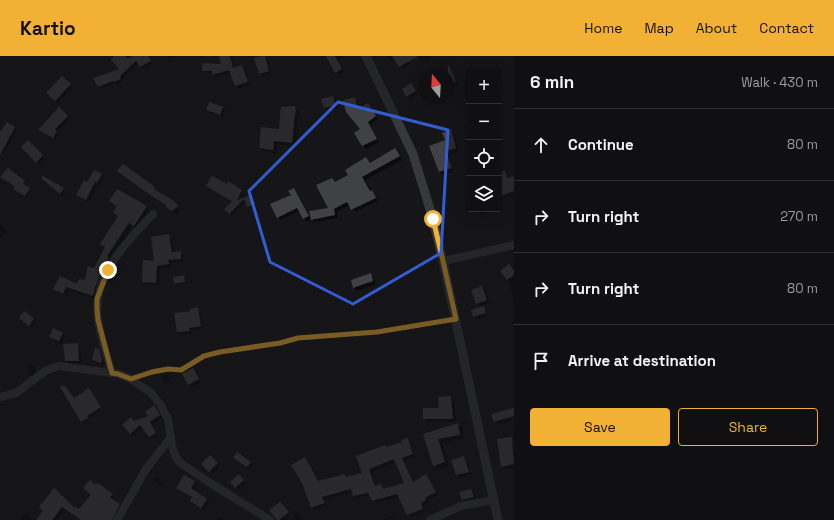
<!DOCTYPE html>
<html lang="en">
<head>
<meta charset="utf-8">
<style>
	body { margin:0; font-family:"Space Grotesk",sans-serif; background:#19191b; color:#f1f3f6 }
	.controls { position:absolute; right:12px; top:12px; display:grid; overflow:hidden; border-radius:4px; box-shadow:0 4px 16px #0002 }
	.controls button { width:36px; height:36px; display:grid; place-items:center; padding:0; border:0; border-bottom:1px solid #303032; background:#101012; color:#f1f3f6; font:20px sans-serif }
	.compass { position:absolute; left:418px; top:12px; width:36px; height:36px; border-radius:50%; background:#101012; box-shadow:0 4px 16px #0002; rotate:342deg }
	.stop { position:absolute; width:12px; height:12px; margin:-9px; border:3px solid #f2b134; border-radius:50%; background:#fff }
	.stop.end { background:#f2b134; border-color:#fff; box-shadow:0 1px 4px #0008 }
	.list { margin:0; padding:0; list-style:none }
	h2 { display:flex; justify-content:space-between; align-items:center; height:52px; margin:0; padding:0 16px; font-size:17px }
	h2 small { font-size:13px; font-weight:400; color:#9c9d9f }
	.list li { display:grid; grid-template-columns:26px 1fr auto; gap:12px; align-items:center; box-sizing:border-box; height:72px; padding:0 16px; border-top:1px solid #303032 }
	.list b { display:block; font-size:15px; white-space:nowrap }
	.list em { font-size:13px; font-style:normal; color:#9c9d9f }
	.actions { display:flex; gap:8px; padding:12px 16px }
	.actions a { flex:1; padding:9px 0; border:1px solid #f2b134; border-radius:4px; text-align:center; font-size:14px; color:#f2b134 }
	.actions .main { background:#f2b134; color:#111 }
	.icon { flex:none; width:22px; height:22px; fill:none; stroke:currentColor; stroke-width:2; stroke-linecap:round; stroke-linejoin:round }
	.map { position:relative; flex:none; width:514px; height:464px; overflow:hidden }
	header { display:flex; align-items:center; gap:24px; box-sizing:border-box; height:56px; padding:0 20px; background:#f2b134; color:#111 }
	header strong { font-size:19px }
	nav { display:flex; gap:22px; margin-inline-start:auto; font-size:14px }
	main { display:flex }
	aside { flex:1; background:#101012 }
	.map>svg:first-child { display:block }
	.shadow { fill:#0007; fill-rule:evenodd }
	.building { fill:#404145; fill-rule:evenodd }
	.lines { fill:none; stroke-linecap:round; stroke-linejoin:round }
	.service { stroke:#37383d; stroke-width:4 }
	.minor { stroke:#37383d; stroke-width:8 }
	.tertiary { stroke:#37383d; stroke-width:9 }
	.route { stroke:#f2b134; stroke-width:5 }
	.marked { fill:none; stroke:#325cd3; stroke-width:3; stroke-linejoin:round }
</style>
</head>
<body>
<header>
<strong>Kartio</strong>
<nav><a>Home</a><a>Map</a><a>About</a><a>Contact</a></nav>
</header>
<main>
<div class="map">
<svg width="514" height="464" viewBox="0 0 514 464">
	<rect width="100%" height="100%" fill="#161618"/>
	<g class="shadow">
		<polygon points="116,0 124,0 128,5 136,0 148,0 153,7 143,13 139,7 122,23 123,26 117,28 116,27 101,33 99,30 121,13"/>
		<polygon points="167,0 176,0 170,3"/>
		<polygon points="220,0 232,0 235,13 242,10 245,13 250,29 239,33 236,30 231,17 216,21 213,17 206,17 203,14 222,9"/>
		<polygon points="264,0 267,3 272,18 263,21 260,17"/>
		<polygon points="327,0 346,0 338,5 344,16 338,19"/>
		<polygon points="387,0 404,0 410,9 403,14 395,3 391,5"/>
		<polygon points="418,0 429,0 431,3 422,7"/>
		<polygon points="451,16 459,28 448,34 448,18"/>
		<polygon points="62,21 73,31 58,48 47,37"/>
		<polygon points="411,28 418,38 410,43 407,40"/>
		<polygon points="332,41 335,44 338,52 328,55 325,52"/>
		<polygon points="355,42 358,45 360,54 368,48 378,63 370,69 379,86 366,93 355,77 361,74"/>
		<polygon points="432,42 440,42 434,45"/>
		<polygon points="441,43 443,46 438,49 435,47"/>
		<polygon points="295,51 299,55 300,60 298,60 296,90 278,89 277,98 264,96 260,92 280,75 282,52"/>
		<polygon points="222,52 226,55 223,61 210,57 207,54"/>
		<polygon points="60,53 70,63 57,76 59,78 55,84 39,74"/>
		<polygon points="469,66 469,81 467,79 464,67"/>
		<polygon points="14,72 17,75 5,96 0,100 0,77"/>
		<polygon points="451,74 454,77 459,95 449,98 454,115 443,119 440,116 446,84"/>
		<polygon points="28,86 44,103 39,108 22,91"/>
		<polygon points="398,96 402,104 365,124 378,145 355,156 350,149 337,156 338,162 315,166 312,163 307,166 300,155 281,164 278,161 292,139 294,133 297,136 311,163 329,153 332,123 335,127 349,119 366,102 371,107"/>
		<polygon points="119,115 154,132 173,146 181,154 177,159"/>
		<polygon points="504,116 508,123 514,121 514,137 499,144 499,117"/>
		<polygon points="101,119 104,122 100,129 98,128 89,147 77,139 87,127"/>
		<polygon points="24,125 25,127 23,129 31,134 27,141 16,134"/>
		<polygon points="45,125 63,133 66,136 63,140"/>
		<polygon points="227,129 241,134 244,137 240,144 251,140 256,150 250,153 246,146 232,159 225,153 234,146"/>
		<polygon points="111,145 146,151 150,155 139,173 133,170 111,205 97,244 70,235 67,241 59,237 55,233 61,221 78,230 85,226 94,213 105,192 101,188 118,161 114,156 117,151"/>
		<polygon points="476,153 490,153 491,156 480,159"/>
		<polygon points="0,168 8,175 0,183"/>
		<polygon points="169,180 172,183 174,197 180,196 183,200 184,206 171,207 171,211 160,213 159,229 146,229 143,225 156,206"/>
		<polygon points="514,210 514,244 513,243 510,227 501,215"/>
		<polygon points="370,218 373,222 376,229 357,235 354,231"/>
		<polygon points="183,220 186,227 176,229 175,228"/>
		<polygon points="481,231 485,234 490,247 482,250 487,255 488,260 477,264 474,261 482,252 477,248 472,235"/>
		<polygon points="197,253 200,256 204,273 192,275 192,278 181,279 178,276 175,258 191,255"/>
		<polygon points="25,256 37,266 32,272 23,265"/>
		<polygon points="62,277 65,281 62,288 53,284 50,281"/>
		<polygon points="77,288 80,291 82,307 69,308 66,305"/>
		<polygon points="99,294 102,297 105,306 104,309 96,307 93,304"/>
		<polygon points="32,308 35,311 38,319 33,322 30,319 26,310"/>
		<polygon points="193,313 196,317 201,327 192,331 188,328"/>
		<polygon points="166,318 171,325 166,328 161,319"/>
		<polygon points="91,336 102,354 88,363 89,364 84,367 81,365 75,343 82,338 83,339"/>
		<polygon points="451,341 454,344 456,366 428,366 424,363 440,353"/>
		<polygon points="154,350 162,362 152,369 158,380 152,383 143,371 133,380 123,369 150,361"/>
		<polygon points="511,358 512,365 498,369 495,366"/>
		<polygon points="458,368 463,372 464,383 442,387 449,410 438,414 434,409 424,379"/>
		<polygon points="511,382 514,385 514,412 505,413 502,410"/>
		<path d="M 408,383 L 411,386 L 415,401 L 404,405 L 414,426 L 426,420 L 438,439 L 427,446 L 428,447 L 423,450 L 425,456 L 410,461 L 408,459 L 400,441 L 376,447 L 370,440 L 357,442 L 354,440 L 353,436 L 325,443 L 327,450 L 315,454 L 312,451 L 305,402 L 319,426 L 344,419 L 347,422 L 363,418 L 386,392 L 403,386 ZM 396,406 L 406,428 L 384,434 L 381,429 L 376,431 L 372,416 Z"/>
		<polygon points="210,400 220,410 213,418 202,408"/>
		<polygon points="464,401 467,405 471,419 460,422 457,419 453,405"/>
		<polygon points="237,405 250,406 253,409 250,414"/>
		<polygon points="239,419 247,428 239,435 231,426"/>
		<polygon points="156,420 164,426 161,430 153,425"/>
		<polygon points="194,426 197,429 194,435 210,447 204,454 191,444 192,442 177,432"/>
		<polygon points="54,434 75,454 79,455 112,439 114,441 113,444 122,451 115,464 81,464 65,453 57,464 50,464"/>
		<polygon points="471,434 474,437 476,444 466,447 463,444"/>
		<polygon points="283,450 291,460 286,464 279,464"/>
		<polygon points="296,455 297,456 302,464 296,464 292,457"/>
		<polygon points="26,458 32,464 19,464"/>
		<polygon points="220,460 225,464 216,464"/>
		<polygon points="392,460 395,464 383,464"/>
	</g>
	<g class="building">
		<polygon points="114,0 125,0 128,3 133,0 148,0 151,5 140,11 136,5 120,20 121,23 114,26 113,25 98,31 93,22 119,13 111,4"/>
		<polygon points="219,0 230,0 233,12 242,9 248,26 235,30 229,14 212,19 212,15 202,15 202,7 221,8"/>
		<polygon points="262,0 265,0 269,15 259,18 254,2"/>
		<polygon points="326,0 335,0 342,13 335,17"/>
		<polygon points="392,0 418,0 399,11"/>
		<polygon points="448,9 456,25 448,29"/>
		<polygon points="62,20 71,28 55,45 46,37"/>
		<polygon points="411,27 416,35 406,41 402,33"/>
		<polygon points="333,40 335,49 324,52 321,43"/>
		<polygon points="355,41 358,53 368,47 376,60 368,66 377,83 362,90 354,77 360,73 346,56 343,44"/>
		<polygon points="209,46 223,51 220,59 206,54"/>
		<polygon points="295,50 296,57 295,57 292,87 274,85 273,94 259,92 261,71 279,73 281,51"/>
		<polygon points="59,51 68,60 55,73 57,75 53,82 38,74"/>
		<polygon points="7,66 15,71 0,99 0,76"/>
		<polygon points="451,73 456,92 446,95 452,112 439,116 429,90 445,84 442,77"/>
		<polygon points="28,84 43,99 36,107 21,91"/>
		<polygon points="395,92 400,100 362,121 370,135 372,134 376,142 351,154 347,146 334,153 335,159 311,164 309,155 328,152 316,129 332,122 335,126 348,119 345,114 366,101 370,107"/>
		<polygon points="123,108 155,131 154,133 174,145 178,150 172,155 165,150 166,149 153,141 117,115"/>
		<polygon points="8,112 25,125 23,128 30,132 25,140 13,133 15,130 0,121"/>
		<polygon points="94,114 102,118 97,127 95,126 86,144 76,139 84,124 87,126"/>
		<polygon points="505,115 507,122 514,120 514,135 499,141 499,116"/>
		<polygon points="43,120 64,132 60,138 41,122"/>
		<polygon points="212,120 227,128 228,125 242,134 237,144 251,139 255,148 247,151 244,143 229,158 224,153 230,147 233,146 206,130"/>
		<polygon points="294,132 309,160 303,163 297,152 277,162 270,148 291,139 288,135"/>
		<polygon points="117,133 147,150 134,170 129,167 107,200 109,201 101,217 95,231 93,240 66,231 63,238 53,233 60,220 77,228 79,223 85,224 88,210 94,212 105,191 100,188 118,160 113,156 117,150 109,145"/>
		<polygon points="169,178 172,196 181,195 181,203 168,204 169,208 157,210 156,227 142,226 143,204 154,205 151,181"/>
		<polygon points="509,208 514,214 514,219 507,224 500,215"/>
		<polygon points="371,217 373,225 353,232 351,224"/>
		<polygon points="184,219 185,226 174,228 173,221"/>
		<polygon points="482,230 487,244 476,248 471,234"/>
		<polygon points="484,250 486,257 473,261 471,254"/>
		<polygon points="198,251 201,270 189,272 190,275 177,276 174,257 190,255 190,253"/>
		<polygon points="24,255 34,262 29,270 19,262"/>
		<polygon points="53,272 63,277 59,285 49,281"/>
		<polygon points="78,287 79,305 65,305 63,288"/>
		<polygon points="95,292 99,293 102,303 101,307 92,304"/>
		<polygon points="193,312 199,323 188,329 182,318"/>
		<polygon points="64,329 74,342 82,337 82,339 83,336 89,332 101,351 87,360 88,362 81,366 60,331"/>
		<polygon points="451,340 453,363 423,363 423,352 439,352 438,341"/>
		<polygon points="154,349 160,359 150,366 156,377 149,381 140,369 130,378 122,369 131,361 134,365 148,360 145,356"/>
		<polygon points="514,352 514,360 494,366 491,358"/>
		<polygon points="458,367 460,379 438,383 445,406 433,410 423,378"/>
		<polygon points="512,381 514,408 501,411 497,383"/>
		<path d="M 408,382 L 413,398 L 402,402 L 413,426 L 426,418 L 436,436 L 425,442 L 426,444 L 421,447 L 423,453 L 407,459 L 397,438 L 372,445 L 368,437 L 353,440 L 351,433 L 322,441 L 325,447 L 311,452 L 303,429 L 291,409 L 305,401 L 318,425 L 345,418 L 345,421 L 362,417 L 356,400 L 385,389 L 386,391 L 402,386 L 401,384 ZM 394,403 L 404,427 L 383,433 L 381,428 L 375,430 L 369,413 Z"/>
		<polygon points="237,396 251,406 247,411 233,402"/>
		<polygon points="210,399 218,407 209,416 201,408"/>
		<polygon points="464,400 469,416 456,419 451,404"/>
		<polygon points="239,418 244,424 235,432 230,426"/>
		<polygon points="184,419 195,425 191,432 207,443 201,452 190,445 192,441 176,432"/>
		<polygon points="90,424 96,429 98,427 113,438 110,441 120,448 112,464 81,464 62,451 52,464 36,464 43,455 39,451 54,432 75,452 76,451 79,453 91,439 83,432"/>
		<polygon points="471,433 474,441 462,444 459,436"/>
		<polygon points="280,446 289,456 279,464 277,464 269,454"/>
	</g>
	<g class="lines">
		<polyline class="service" points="131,322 152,315 169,313 181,314 204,300 220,296 280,287 298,282 377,276 456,263"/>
		<g class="minor">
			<polyline points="443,205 514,189"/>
			<path d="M 112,317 C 107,299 100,281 98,263 C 92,221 126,186 153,158"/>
			<polyline points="0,341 16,337 45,315 59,310 119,318 131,323 151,337 160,348 168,363 172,390 175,399 179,406 210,427 270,464"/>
			<polyline points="117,464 146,413 171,381"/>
			<polyline points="430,464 461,450 494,444"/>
		</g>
		<polyline class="tertiary" points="366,0 413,98 433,163 443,205 498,464"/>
	</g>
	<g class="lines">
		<polyline class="route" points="108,214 97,243 97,252 98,264 112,317 118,318 131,323 152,316 168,313 181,314 204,300 220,296 280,287 298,282 377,276 456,263 443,205 433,163"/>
	</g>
	<path d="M0 0H514V464H0ZM 338,46 L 448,74 L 441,197 L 353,248 L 270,206 L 249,135 Z" fill="#161618" fill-opacity=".55" fill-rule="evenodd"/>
	<path class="marked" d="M 338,46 L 448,74 L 441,197 L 353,248 L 270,206 L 249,135 Z"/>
</svg>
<div class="controls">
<button>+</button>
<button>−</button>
<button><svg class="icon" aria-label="locate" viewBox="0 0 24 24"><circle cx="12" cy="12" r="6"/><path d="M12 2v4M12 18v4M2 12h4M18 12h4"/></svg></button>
<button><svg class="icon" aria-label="layers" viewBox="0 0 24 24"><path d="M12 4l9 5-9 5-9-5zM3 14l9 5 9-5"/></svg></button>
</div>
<svg class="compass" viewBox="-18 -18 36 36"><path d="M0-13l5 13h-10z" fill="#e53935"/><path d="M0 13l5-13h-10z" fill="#9c9d9f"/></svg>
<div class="stop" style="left:433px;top:163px"></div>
<div class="stop end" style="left:108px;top:214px"></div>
</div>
<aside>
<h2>6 min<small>Walk · 430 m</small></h2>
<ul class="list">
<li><svg class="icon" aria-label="ahead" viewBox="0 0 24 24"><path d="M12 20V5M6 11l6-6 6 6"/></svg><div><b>Continue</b></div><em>80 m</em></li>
<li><svg class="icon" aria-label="right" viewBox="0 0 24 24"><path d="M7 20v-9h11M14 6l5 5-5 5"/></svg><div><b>Turn right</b></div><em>270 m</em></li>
<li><svg class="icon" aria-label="right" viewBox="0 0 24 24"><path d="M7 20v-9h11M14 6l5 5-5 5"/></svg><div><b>Turn right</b></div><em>80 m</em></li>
<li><svg class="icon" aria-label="arrive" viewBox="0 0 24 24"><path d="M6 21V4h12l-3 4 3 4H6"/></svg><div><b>Arrive at destination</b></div></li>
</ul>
<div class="actions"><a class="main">Save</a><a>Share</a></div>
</aside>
</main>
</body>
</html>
